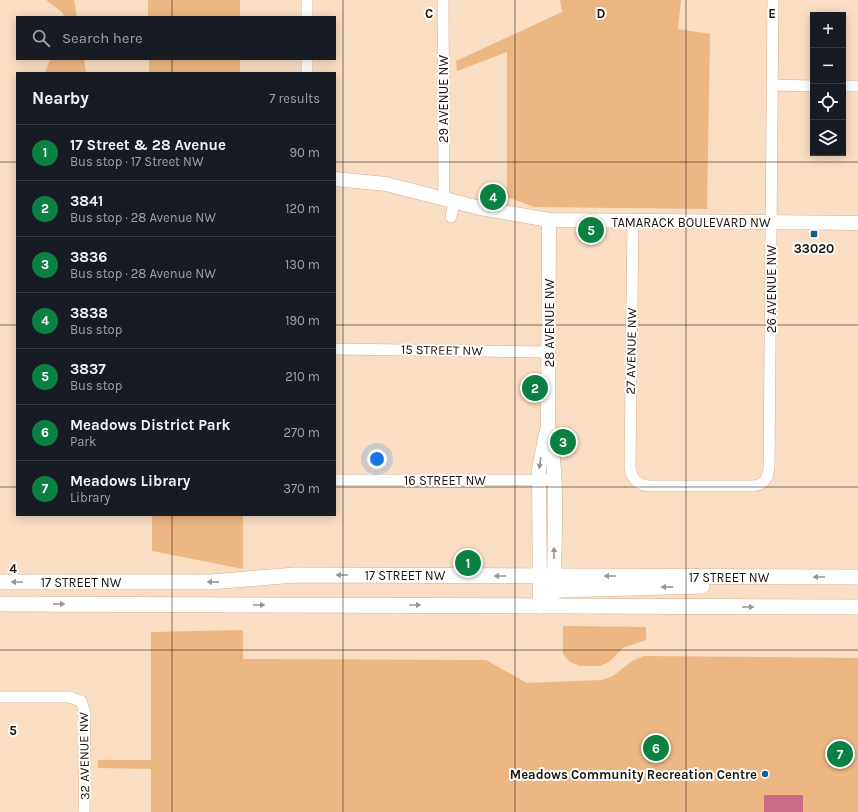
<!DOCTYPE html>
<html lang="en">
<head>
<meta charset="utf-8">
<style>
	body { margin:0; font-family:Karla,sans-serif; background:#20242c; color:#f1f3f6 }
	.controls { position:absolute; right:12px; top:12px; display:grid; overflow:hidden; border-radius:0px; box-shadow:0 2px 10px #0003 }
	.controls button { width:36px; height:36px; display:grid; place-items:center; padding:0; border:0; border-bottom:1px solid #363941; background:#171b24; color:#f1f3f6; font:20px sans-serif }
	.you { position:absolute; left:377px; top:459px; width:14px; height:14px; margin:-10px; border:3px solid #fff; border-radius:50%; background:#1a73e8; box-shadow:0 0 0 6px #1a73e833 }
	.badge { display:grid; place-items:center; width:26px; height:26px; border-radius:50%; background:#0b8043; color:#fff; font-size:13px; font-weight:700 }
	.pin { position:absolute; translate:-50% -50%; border:2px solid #fff; box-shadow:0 1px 4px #0006 }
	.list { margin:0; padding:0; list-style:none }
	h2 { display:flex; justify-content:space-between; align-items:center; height:52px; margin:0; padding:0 16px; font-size:17px }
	h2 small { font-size:13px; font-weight:400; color:#9ea1a6 }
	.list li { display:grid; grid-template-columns:26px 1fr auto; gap:12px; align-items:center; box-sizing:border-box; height:56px; padding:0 16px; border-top:1px solid #363941 }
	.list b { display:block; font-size:15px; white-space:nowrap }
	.list p { margin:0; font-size:13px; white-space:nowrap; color:#9ea1a6 }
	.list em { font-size:13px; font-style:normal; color:#9ea1a6 }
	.icon { flex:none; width:22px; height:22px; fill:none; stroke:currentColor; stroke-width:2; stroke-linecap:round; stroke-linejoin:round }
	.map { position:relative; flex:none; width:858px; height:812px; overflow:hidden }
	.search { position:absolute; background:#171b24; box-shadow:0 2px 10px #0003; left:16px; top:16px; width:320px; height:44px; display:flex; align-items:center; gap:10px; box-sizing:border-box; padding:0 14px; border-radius:0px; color:#9ea1a6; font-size:15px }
	.panel { position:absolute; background:#171b24; box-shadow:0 2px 10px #0003; left:16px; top:72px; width:320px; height:444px; border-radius:0px }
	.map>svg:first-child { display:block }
	.green { fill:#edb784 }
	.water { fill:#ca6c85 }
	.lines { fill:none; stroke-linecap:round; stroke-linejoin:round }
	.minor-casing { stroke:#d1af90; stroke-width:12 }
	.tertiary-casing { stroke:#d1af90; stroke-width:15 }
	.secondary-casing { stroke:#d1af90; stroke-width:16 }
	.minor { stroke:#fff; stroke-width:11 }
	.tertiary { stroke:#fff; stroke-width:14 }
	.secondary { stroke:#fff; stroke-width:15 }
	.oneway { fill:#9a958f }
	.grid { fill:none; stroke:#1f1307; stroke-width:1; stroke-opacity:0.55 }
	.poi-dot { fill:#146093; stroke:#fff; stroke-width:1.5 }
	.labels { text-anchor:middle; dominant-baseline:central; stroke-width:4; stroke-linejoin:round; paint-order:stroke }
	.street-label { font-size:13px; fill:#1f1307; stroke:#fff }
	.poi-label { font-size:13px; font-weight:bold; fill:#1f1307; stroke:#fff }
	.grid-label { font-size:13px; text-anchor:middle; font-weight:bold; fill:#1f1307; stroke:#fff; stroke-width:4; stroke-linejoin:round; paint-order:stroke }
</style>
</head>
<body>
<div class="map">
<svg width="858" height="812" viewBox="0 0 858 812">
	<rect width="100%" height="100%" fill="#fadec4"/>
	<g class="green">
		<polygon points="46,0 74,0 77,17 64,17 63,13"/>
		<rect x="148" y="0" width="92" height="17"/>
		<polygon points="560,0 681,0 678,29 710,34 707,209 534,207 507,197 507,52 457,71 456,61 562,12"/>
		<polygon points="50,59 84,59 86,73 45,73"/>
		<rect x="149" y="59" width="91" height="14"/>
		<polygon points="152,515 243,515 243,569 152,551"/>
		<polygon points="563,626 646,627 646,640 623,648 609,662 600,666 580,666 570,662 563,654"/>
		<polygon points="243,630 243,659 486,660 527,683 601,680 613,676 632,661 644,656 858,658 858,812 151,812 151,769 98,768 98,760 151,760 151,632"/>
	</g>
	<rect class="water" x="764" y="795" width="39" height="17"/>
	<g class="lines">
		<defs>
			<g id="minor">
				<polyline points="307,0 307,17"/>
				<polyline points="443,0 444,198"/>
				<polyline points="307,59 307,73"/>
				<polyline points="772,85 813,86"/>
				<polyline points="843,86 858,86"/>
				<polyline points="451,217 454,202"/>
				<path d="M 633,221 L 630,468 C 632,479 637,484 648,486 L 753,486 C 764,485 768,479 769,468 L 773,0"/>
				<polyline points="335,349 548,352"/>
				<polyline points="335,480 547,480"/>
				<polyline points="0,697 69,697 81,701 85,713 84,812"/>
			</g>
			<g id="tertiary">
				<polyline points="335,179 386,184 480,208 549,220 858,223"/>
				<path d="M 549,220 L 548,425 C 559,478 554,533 554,587"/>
				<polyline points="540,606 539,469 547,429"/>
			</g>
			<g id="secondary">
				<polyline points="0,582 210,582 295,575 858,577"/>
				<polyline points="0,604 858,607"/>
				<polyline points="540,606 549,594 560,590 702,586"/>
			</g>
		</defs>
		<use href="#minor" class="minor-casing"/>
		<use href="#tertiary" class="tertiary-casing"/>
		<use href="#secondary" class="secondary-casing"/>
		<use href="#minor" class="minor"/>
		<use href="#tertiary" class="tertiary"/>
		<use href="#secondary" class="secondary"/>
	</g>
	<defs><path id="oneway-solid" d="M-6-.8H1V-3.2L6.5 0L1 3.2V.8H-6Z"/></defs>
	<g class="oneway">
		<use href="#oneway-solid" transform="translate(540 463) rotate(99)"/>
		<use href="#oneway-solid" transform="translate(554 553) rotate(-90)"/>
		<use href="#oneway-solid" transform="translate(342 575) rotate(-180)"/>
		<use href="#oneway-solid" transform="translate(500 576) rotate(-180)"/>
		<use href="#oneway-solid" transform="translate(610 576) rotate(-180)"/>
		<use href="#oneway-solid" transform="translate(819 577) rotate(180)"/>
		<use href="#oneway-solid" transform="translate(17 582) rotate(-180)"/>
		<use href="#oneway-solid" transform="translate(213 582) rotate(179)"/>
		<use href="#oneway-solid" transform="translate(667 587) rotate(179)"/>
		<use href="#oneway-solid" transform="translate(59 604)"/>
		<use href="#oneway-solid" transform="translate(259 605)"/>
		<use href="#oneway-solid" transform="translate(415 605)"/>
		<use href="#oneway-solid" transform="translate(748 607)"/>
	</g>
	<path class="grid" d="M 172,0 L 172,17M 343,0 L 343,812M 515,0 L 515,812M 686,0 L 686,812M 172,59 L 172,73M 0,162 L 17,162M 335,162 L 858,162M 0,325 L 17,325M 335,325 L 858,325M 0,487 L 17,487M 335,487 L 858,487M 172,515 L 172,812M 0,650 L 858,650"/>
	<g class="poi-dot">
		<rect x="810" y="230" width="8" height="8" rx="2"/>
		<circle cx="765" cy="774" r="4"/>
	</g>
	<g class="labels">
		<g class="street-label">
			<text transform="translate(443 99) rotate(-90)">29 AVENUE NW</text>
			<text x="691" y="222">TAMARACK BOULEVARD NW</text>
			<text transform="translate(771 289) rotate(-90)">26 AVENUE NW</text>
			<text transform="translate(549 323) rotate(-90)">28 AVENUE NW</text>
			<text transform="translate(442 350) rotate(1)">15 STREET NW</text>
			<text transform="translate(631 351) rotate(-89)">27 AVENUE NW</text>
			<text x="445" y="480">16 STREET NW</text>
			<text x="405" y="575">17 STREET NW</text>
			<text x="729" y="577">17 STREET NW</text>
			<text x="81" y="582">17 STREET NW</text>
			<text transform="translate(84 756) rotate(-91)">32 AVENUE NW</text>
		</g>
		<g class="poi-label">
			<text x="814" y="248">33020</text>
			<text x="757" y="774" text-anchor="end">Meadows Community Recreation Centre</text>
		</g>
	</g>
	<g class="grid-label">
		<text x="429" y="18">C</text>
		<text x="601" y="18">D</text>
		<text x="772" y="18">E</text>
		<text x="13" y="573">4</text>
		<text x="13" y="735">5</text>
	</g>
</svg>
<div class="controls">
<button>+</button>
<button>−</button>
<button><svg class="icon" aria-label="locate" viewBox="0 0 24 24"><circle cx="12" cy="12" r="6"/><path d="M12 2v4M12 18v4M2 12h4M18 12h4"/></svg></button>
<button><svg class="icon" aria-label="layers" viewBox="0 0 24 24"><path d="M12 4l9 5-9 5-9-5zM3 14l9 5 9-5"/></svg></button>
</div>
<div class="you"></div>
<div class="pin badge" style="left:468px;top:563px">1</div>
<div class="pin badge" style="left:535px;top:388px">2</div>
<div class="pin badge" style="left:563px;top:442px">3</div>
<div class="pin badge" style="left:493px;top:197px">4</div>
<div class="pin badge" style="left:591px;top:230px">5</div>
<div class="pin badge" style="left:656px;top:748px">6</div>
<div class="pin badge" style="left:840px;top:754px">7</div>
<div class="search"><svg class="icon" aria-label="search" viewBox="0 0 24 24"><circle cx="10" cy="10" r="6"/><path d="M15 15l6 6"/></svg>Search here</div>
<section class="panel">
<h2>Nearby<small>7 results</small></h2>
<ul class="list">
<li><span class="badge">1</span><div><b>17 Street &amp; 28 Avenue</b><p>Bus stop · 17 Street NW</p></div><em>90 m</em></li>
<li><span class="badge">2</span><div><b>3841</b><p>Bus stop · 28 Avenue NW</p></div><em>120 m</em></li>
<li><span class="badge">3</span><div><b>3836</b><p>Bus stop · 28 Avenue NW</p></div><em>130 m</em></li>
<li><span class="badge">4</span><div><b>3838</b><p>Bus stop</p></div><em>190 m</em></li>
<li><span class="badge">5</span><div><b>3837</b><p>Bus stop</p></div><em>210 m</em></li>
<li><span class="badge">6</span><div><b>Meadows District Park</b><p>Park</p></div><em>270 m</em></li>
<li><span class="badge">7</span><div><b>Meadows Library</b><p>Library</p></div><em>370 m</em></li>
</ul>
</section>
</div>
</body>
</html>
